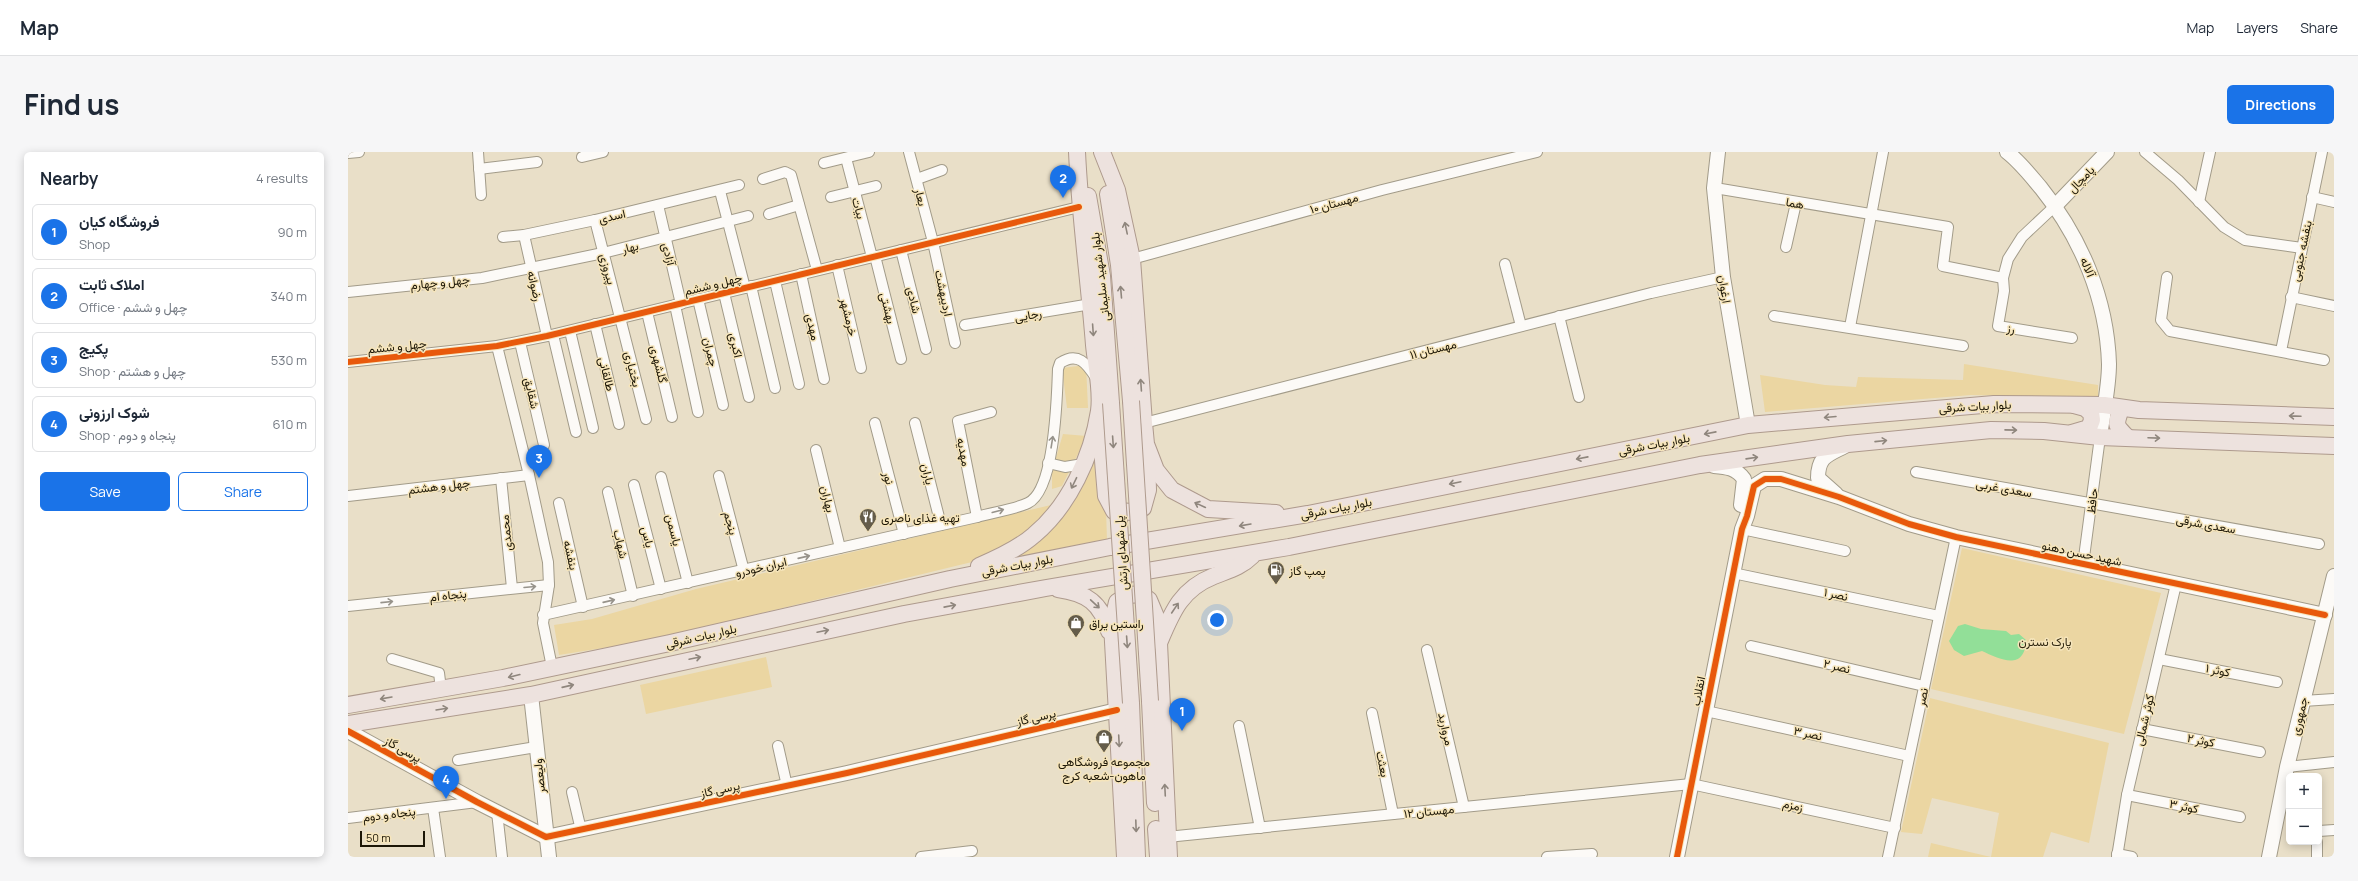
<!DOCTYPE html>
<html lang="en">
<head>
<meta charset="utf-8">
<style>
	body { margin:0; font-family:Manrope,Vazirmatn,sans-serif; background:#f6f6f7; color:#1f2937 }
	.controls { position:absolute; right:12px; bottom:12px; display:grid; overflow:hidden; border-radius:6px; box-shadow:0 2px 10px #0003 }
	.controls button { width:36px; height:36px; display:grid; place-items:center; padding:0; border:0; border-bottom:1px solid #e0e1e3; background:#fff; color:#1f2937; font:20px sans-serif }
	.scale { position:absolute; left:12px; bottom:10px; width:65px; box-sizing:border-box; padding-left:4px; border:2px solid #1c1606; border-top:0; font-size:11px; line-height:14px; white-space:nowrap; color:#1c1606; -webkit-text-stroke:3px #f6e5bb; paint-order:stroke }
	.you { position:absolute; left:869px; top:468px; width:14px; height:14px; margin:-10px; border:3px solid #fff; border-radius:50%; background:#1a73e8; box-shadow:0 0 0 6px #1a73e833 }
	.badge { display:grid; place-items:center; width:26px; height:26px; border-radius:50%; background:#1a73e8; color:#fff; font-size:13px; font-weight:700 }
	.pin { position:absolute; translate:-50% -33px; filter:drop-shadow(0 1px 2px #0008) }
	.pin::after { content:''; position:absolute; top:21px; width:14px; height:12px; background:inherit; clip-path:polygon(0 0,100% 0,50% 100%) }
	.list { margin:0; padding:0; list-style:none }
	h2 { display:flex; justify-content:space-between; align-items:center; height:52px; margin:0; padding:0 16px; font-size:17px }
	h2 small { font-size:13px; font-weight:400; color:#747a83 }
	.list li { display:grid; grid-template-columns:26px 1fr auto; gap:12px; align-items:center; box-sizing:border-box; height:56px; margin:0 8px 8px; padding:0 8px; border:1px solid #e0e1e3; border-radius:6px }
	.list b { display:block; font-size:15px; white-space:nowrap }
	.list p { margin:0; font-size:13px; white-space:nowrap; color:#747a83 }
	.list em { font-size:13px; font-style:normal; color:#747a83 }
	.actions { display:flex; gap:8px; padding:12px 16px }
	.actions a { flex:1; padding:9px 0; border:1px solid #1a73e8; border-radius:6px; text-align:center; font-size:14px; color:#1a73e8 }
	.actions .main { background:#1a73e8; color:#fff }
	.map { position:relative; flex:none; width:1986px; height:705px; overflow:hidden; border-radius:6px }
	header { display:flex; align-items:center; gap:24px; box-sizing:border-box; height:56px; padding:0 20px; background:#fff; border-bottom:1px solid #e0e1e3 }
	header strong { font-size:19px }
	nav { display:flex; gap:22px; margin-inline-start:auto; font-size:14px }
	.intro { display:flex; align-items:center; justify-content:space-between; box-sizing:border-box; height:96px; padding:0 24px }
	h1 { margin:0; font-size:28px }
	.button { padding:10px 18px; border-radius:6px; background:#1a73e8; color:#fff; font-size:14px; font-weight:700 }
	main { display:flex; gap:24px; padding:0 24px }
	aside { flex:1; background:#fff; border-radius:6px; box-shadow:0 2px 10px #0003 }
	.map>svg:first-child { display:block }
	.green { fill:#ebd6a2 }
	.water { fill:#92df98 }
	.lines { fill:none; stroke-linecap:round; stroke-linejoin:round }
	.street-casing { stroke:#a29b89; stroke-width:12 }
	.secondary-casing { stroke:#a29b89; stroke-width:16 }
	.primary-casing { stroke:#ae9a8d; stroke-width:18 }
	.street { stroke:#fcfaf7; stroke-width:10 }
	.secondary { stroke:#fcfaf7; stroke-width:14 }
	.primary { stroke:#ede2de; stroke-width:16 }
	.primary-bridge-casing { stroke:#ae9a8d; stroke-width:18; stroke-linecap:butt }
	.primary-bridge { stroke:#ede2de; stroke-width:16 }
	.cycleway-casing { stroke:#f6e5bb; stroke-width:8 }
	.cycleway { stroke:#e8590c; stroke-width:6 }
	.oneway { stroke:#8f867d }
	.oneway2 { stroke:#97938b }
	.labels { text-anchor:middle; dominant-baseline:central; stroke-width:3; stroke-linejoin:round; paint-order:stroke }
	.street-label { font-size:12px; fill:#1c1606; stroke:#f6e5bb }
	.poi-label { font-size:12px; fill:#1c1606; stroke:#f6e5bb; text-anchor:start }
	.park-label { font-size:12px; fill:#322912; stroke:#f6e5bb }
</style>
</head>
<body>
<header>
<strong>Map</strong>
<nav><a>Map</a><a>Layers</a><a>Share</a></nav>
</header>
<div class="intro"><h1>Find us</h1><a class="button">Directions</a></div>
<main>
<aside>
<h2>Nearby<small>4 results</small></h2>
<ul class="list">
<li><span class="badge">1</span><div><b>فروشگاه کیان</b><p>Shop</p></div><em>90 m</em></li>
<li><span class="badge">2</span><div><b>املاک ثابت</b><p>Office · چهل و ششم</p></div><em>340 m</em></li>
<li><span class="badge">3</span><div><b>پکیج</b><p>Shop · چهل و هشتم</p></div><em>530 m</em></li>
<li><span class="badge">4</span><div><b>شوک ارزونی</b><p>Shop · پنجاه و دوم</p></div><em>610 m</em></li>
</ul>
<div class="actions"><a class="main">Save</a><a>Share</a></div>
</aside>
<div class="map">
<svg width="1986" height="705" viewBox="0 0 1986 705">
	<rect width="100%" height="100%" fill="#e9dfc8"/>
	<g class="green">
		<polygon points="1616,212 1750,233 1750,246 1623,243 1417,260 1412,223 1477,233 1508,235 1510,225 1615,228"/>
		<polygon points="738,213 740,256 719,256 714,216"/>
		<polygon points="715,282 739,284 714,334 704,337 704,319"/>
		<path d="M 750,296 L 758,356 L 759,389 L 662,406 C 676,396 692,387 705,375 C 728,354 741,325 750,296 Z"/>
		<path d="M 703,353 L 707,355 C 681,380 658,397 624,410 L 299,489 L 211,503 L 206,473 L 244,467 L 348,437 Z"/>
		<polygon points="1614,396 1813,441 1776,582 1583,537"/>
		<polygon points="418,505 424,535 298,562 292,533"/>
		<polygon points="1582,546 1761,591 1741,691 1703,680 1695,705 1580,705 1583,691 1643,705 1651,661 1584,646 1574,682 1553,680"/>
	</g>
	<path class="water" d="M 1617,472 L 1633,477 L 1658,479 L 1663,483 L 1671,482 L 1678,488 C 1677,520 1651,507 1634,499 L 1616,504 L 1606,498 L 1601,489 L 1610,474 Z"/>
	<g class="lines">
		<defs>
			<g id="street">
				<polyline points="130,0 133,43"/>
				<polyline points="561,0 585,90 607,191"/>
				<polyline points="1797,0 1830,28 1876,75 1897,88 1954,96"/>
				<polyline points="0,1 11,0"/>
				<polyline points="234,5 255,0"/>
				<polyline points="498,6 524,105"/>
				<polyline points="476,11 521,0"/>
				<polyline points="131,17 189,10"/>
				<polyline points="415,27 437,20 443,23 469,118"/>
				<polyline points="569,27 594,18"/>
				<polyline points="1373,37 1600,75 1595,114 1655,126"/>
				<polyline points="372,39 397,136"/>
				<polyline points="483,45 528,34"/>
				<polyline points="1964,45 1986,50"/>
				<polyline points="1851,50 1862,0"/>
				<polyline points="310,53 333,152"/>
				<polyline points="1707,54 1674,85 1660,107 1655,126 1656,139 1650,174 1724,186"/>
				<polyline points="421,62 451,53"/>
				<polyline points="247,68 298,267"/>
				<polyline points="176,83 199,184"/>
				<polyline points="155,85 176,83 247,68 391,33"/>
				<polyline points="1438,95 1448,51"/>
				<polyline points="553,98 578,197"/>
				<polyline points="527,104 553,207"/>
				<polyline points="784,107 1034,38 1189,0"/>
				<polyline points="1157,112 1173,174"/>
				<polyline points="489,113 513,216"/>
				<polyline points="453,122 476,227"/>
				<polyline points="1819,125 1813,168 1822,179 1976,208"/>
				<polyline points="427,129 451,232"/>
				<polyline points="403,134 427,236"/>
				<polyline points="0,140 134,126 255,101 400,64"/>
				<polyline points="376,141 401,245"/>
				<polyline points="1943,145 1986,154"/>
				<polyline points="350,147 375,253"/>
				<polyline points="327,153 350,260"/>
				<polyline points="299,160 324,265"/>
				<polyline points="1211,164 1231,245"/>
				<polyline points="1426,164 1615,194"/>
				<polyline points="247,172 271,272"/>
				<polyline points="617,173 743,152"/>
				<polyline points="1502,175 1535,0"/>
				<polyline points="222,179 245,276"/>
				<polyline points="205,183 228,280"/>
				<polyline points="172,190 196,293"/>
				<polyline points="149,194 181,323 200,410 201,433 195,471 204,515"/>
				<polyline points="1933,199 1974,0"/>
				<polyline points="0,210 149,194 199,184 731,55"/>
				<polyline points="527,271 556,382"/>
				<polyline points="567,271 593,373"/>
				<polyline points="796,271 1303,141 1375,125"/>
				<polyline points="468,298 492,396"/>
				<polyline points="700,311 717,315 735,312"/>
				<polyline points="1568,320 1971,392"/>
				<polyline points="371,324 396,419"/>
				<polyline points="313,325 340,431"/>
				<polyline points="153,326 164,436"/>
				<polyline points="286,333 313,437"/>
				<polyline points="260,340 285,444"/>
				<polyline points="0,344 181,323"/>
				<polyline points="211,351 235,455"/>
				<polyline points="629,365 610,269 643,260"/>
				<polyline points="1394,377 1497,399"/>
				<polyline points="1735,413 1752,285"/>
				<polyline points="1385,421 1591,464"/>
				<polyline points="0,454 201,433"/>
				<path d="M 195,463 L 629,365 C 645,360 665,358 680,351 C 707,338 709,245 710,217 L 712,211 C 730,199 739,212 748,226"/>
				<polyline points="1403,494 1576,534"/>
				<polyline points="1079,498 1116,655"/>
				<polyline points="44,507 91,521 93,537"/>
				<polyline points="1811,507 1929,530"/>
				<polyline points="1955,549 1986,547"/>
				<polyline points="1358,559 1561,604"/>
				<polyline points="1024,561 1045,662"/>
				<polyline points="891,574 912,676"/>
				<polyline points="1794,577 1912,600"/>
				<polyline points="430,594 439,634"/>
				<polyline points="110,608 188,595"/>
				<polyline points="1939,615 1986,610"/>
				<polyline points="224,640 233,678"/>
				<polyline points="1779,643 1892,665"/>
				<polyline points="85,656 92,705"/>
				<polyline points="149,660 154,705"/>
				<polyline points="0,666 129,650"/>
				<polyline points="1971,679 1986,678"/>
				<polyline points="819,685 1343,632 1547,676"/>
				<polyline points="1769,702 1784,705"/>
				<polyline points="573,705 624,699"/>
				<polyline points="1199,705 1244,702"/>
				<polyline points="1540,705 1608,385"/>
				<polyline points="1769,705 1779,643 1828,432"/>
				<polyline points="1969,705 1969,690"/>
			</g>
			<g id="secondary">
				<polyline points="1370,0 1366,36 1375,125 1400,273"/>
				<path d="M 1659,0 C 1672,10 1682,23 1693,36 C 1733,86 1759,147 1761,212 C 1761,236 1755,261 1752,285"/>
				<polyline points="1707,54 1759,0"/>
				<path d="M 1366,314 C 1379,315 1388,316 1396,327 L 1393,353"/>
				<path d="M 1488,342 L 1470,326 C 1470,304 1480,303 1497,294"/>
				<polyline points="183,543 201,705"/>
				<polyline points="0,579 129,650 198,685 499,621 769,558"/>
				<polyline points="1329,705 1394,377 1399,364 1406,334 1417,327 1433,327 1491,345 1561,372 1608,385 1977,463"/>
				<polyline points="1921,705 1939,615 1986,424"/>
			</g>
			<g id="primary">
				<polyline points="754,0 769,38 784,107 796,271 798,292 808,318 824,338 860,357 928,361"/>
				<polyline points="760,42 771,113 783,249"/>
				<polyline points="740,44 754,124 763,251"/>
				<path d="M 1773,256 C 1768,273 1766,272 1779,285"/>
				<polyline points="752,273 758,344 766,359 786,360 795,356 800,338 799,304"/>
				<polyline points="1724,281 1741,276 1744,268 1743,261 1737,256 1726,253"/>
				<path d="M 631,414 C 650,406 670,397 686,383 C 721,354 744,304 751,259 C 754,239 748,214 746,193 C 741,128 732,65 729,0"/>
				<path d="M 710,437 C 739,441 753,451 761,479"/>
				<polyline points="802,549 807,651"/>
				<polyline points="783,551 789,705"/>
				<polyline points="0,553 155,526 322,491 602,427 762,395 960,362 1400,273 1646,252 1756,253 1791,258 1986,265"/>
				<polyline points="0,572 183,543 556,462 698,436 941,395 1352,313 1500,292 1643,278 1696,279 1752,285 1986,294"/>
				<polyline points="808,677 810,705"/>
				<path d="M 777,705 L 764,472 L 769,450 C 779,442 791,439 801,448 L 809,467 L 811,489"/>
				<path d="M 821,705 L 811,491 C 824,460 833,437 866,424 C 881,418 893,415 904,404"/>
			</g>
		</defs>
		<use href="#street" class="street-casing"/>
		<use href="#secondary" class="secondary-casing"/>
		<use href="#primary" class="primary-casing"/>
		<use href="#street" class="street"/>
		<use href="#secondary" class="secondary"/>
		<use href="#primary" class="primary"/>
		<defs>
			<g id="primary-bridge">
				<polyline points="783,249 802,549"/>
				<polyline points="763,251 783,551"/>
			</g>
		</defs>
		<use href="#primary-bridge" class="primary-bridge-casing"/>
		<use href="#primary-bridge" class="primary-bridge"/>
		<defs>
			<g id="cycleway">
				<polyline points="0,210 149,194 199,184 731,55"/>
				<polyline points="0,579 129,650 198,685 499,621 769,558"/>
				<polyline points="1329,705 1394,377 1399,364 1406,334 1417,327 1433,327 1491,345 1561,372 1608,385 1977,463"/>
			</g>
		</defs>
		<use href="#cycleway" class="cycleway-casing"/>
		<use href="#cycleway" class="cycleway"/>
	</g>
	<defs><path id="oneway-shaft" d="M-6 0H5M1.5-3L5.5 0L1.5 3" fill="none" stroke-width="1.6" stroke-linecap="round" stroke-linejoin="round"/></defs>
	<g class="oneway">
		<use href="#oneway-shaft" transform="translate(778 76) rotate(-102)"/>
		<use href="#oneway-shaft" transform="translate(773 140) rotate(-95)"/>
		<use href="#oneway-shaft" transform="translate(745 178) rotate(86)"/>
		<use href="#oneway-shaft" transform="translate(793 233) rotate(-94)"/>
		<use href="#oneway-shaft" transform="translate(1947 264) rotate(-178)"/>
		<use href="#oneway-shaft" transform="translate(1482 265) rotate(175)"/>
		<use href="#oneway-shaft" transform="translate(1663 278) rotate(1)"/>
		<use href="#oneway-shaft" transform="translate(1362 281) rotate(169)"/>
		<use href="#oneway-shaft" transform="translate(1806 286) rotate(2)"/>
		<use href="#oneway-shaft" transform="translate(1533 289) rotate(-6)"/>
		<use href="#oneway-shaft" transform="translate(765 290) rotate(86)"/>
		<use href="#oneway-shaft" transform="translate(1234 306) rotate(169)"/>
		<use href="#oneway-shaft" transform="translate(1404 306) rotate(-8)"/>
		<use href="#oneway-shaft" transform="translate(726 331) rotate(116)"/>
		<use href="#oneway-shaft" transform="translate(1107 331) rotate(168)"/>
		<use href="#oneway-shaft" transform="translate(852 353) rotate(-155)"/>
		<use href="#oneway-shaft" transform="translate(897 373) rotate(170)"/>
		<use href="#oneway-shaft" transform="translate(747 452) rotate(43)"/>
		<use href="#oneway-shaft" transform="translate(602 454) rotate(-11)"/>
		<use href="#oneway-shaft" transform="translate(827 456) rotate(-56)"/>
		<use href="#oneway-shaft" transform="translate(475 479) rotate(-12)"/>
		<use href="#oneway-shaft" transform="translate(779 490) rotate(86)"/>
		<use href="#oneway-shaft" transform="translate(347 506) rotate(-12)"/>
		<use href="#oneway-shaft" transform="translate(166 524) rotate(166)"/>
		<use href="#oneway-shaft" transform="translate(220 534) rotate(-13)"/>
		<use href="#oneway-shaft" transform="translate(38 546) rotate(170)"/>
		<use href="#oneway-shaft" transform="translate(94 557) rotate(-9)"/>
		<use href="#oneway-shaft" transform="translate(771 589) rotate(87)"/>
		<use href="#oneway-shaft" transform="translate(817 638) rotate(-93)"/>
		<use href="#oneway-shaft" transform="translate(788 674) rotate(88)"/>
	</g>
	<g class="oneway2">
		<use href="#oneway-shaft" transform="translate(704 290) rotate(-81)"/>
		<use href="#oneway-shaft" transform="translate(650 359) rotate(-15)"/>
		<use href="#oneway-shaft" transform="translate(456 405) rotate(-13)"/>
		<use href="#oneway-shaft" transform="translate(182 435) rotate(-5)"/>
		<use href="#oneway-shaft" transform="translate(261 449) rotate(-13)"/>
		<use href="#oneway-shaft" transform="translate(39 450) rotate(-6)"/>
	</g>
	<defs>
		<symbol id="restaurant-pin" viewBox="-11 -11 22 30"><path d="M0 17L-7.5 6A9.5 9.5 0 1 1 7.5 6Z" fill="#645c4a" stroke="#f6e5bb"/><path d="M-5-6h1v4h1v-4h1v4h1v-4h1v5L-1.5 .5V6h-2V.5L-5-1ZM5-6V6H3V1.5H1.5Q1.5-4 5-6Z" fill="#fff"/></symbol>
		<symbol id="fuel-pin" viewBox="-11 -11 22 30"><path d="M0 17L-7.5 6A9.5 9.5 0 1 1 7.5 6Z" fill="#645c4a" stroke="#f6e5bb"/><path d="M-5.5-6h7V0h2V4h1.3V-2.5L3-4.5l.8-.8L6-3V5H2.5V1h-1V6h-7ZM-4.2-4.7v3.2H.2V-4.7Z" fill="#fff"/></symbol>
		<symbol id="shop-pin" viewBox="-11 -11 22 30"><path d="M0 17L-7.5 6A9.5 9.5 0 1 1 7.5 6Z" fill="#645c4a" stroke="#f6e5bb"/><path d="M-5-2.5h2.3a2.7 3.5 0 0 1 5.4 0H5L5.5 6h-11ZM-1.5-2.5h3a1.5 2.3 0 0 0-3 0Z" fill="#fff"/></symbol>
	</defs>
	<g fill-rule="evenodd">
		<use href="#restaurant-pin" x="510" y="355" width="20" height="27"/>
		<use href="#fuel-pin" x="918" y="408" width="20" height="27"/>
		<use href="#shop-pin" x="718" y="461" width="20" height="27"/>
		<use href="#shop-pin" x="746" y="576" width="20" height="27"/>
	</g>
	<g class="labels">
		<g class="street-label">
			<text transform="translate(1733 27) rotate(-46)">پامچال</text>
			<text transform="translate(573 45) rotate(76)">بعار</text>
			<text transform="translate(986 51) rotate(-15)">مهستان ۱۰</text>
			<text transform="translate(1447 51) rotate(10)">هما</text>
			<text transform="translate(511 56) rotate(75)">بیات</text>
			<text transform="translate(264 64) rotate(-13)">اسدی</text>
			<text transform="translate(282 95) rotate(-14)">بهار</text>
			<text transform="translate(1953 99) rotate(-78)">بنفشه جنوبی</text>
			<text transform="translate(321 102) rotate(76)">آزادی</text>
			<text transform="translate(1740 115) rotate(67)">آلاله</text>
			<text transform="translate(260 117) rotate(75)">پیروزی</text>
			<text transform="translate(752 125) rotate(-97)">بلوار شهید سلیمانی</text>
			<text transform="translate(92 130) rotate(-6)">چهل و چهارم</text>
			<text transform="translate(365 132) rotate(-14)">چهل و ششم</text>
			<text transform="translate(187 134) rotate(77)">رضوانه</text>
			<text transform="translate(1377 137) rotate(81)">ارغوان</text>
			<text transform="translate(596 141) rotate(78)">اردیبهشت</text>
			<text transform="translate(566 148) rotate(76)">شادی</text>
			<text transform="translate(540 156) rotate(76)">بهشتی</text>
			<text transform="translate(680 163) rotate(-10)">رجایی</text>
			<text transform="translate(501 165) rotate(77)">خرمشهر</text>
			<text transform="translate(465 175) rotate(77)">مهدی</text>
			<text transform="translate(1663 176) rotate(9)">رز</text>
			<text transform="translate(388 193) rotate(77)">اکبری</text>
			<text transform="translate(49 194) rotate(-6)">چهل و ششم</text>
			<text transform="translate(1085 197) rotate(-14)">مهستان ۱۱</text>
			<text transform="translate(363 200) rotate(77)">چمران</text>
			<text transform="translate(311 212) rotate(76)">گلشهری</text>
			<text transform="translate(285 217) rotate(76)">بختیاری</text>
			<text transform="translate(259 222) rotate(76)">طالقانی</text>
			<text transform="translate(184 241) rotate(77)">شقایق</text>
			<text transform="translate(1627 254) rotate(-3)">بلوار بیات شرقی</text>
			<text transform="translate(1306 292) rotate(-11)">بلوار بیات شرقی</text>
			<text transform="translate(616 300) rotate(79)">مهدیه</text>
			<text transform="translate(580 322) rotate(76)">یاران</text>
			<text transform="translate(541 326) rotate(75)">نور</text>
			<text transform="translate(91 334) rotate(-7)">چهل و هشتم</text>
			<text transform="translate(1656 336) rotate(10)">سعدی غربی</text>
			<text transform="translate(480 347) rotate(76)">بهاران</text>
			<text transform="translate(1744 349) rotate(-83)">حافظ</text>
			<text transform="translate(988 356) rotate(-11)">بلوار بیات شرقی</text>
			<text transform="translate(383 371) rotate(75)">پنجم</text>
			<text transform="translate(1858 372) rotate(10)">سعدی شرقی</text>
			<text transform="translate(326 378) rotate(76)">یاسمن</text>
			<text transform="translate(158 381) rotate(-96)">محمدی</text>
			<text transform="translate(300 385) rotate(76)">یاس</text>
			<text transform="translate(273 392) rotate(77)">شهاب</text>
			<text transform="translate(773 401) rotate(-94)">پل شهدای ارتش</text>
			<text transform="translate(1734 401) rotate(12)">شهید حسن دهنو</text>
			<text transform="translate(223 403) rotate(77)">بنفشه</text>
			<text transform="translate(669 413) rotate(-11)">بلوار بیات شرقی</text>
			<text transform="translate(413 415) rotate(-13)">ایران خودرو</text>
			<text transform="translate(1488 442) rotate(12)">نصر ۱</text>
			<text transform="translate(100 443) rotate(-6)">پنجاه ام</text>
			<text transform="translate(353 484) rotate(-13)">بلوار بیات شرقی</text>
			<text transform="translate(1489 514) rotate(13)">نصر ۲</text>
			<text transform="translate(1870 518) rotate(11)">کوثر ۱</text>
			<text transform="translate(1350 539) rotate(-79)">انقلاب</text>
			<text transform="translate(1574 545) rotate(-78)">نصر</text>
			<text transform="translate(1951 564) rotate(-77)">جمهوری</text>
			<text transform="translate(688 565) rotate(-13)">پرسی گاز</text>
			<text transform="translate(1796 568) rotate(-77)">کوثر شمالی</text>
			<text transform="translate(1098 577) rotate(77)">مروارید</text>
			<text transform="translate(1460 581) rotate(12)">نصر ۳</text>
			<text transform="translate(1853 588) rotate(11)">کوثر ۲</text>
			<text transform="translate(55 597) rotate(29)">پرسی گاز</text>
			<text transform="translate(1035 612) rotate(78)">بعثت</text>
			<text transform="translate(191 624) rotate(-96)">ولیعصر</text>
			<text transform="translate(372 637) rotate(-12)">پرسی گاز</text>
			<text transform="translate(1445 653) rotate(12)">زمزم</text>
			<text transform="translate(1836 654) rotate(11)">کوثر ۳</text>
			<text transform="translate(1081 659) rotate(-6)">مهستان ۱۲</text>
			<text transform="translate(41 662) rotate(-7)">پنجاه و دوم</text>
		</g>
		<g class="poi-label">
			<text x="533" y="365">تهیه غذای ناصری</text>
			<text x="941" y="418">پمپ گاز</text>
			<text x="741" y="471">راستین یراق</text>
			<text x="756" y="609" text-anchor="middle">مجموعه فروشگاهی<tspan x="756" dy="14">ماهون-شعبه کرج</tspan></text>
		</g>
		<g class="park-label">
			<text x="1697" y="489">پارک نسترن</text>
		</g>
	</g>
</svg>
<div class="controls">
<button>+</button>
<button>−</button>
</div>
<div class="scale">50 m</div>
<div class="you"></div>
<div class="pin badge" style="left:834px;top:579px">1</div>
<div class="pin badge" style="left:715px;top:46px">2</div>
<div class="pin badge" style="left:191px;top:326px">3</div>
<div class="pin badge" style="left:98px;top:647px">4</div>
</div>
</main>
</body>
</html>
